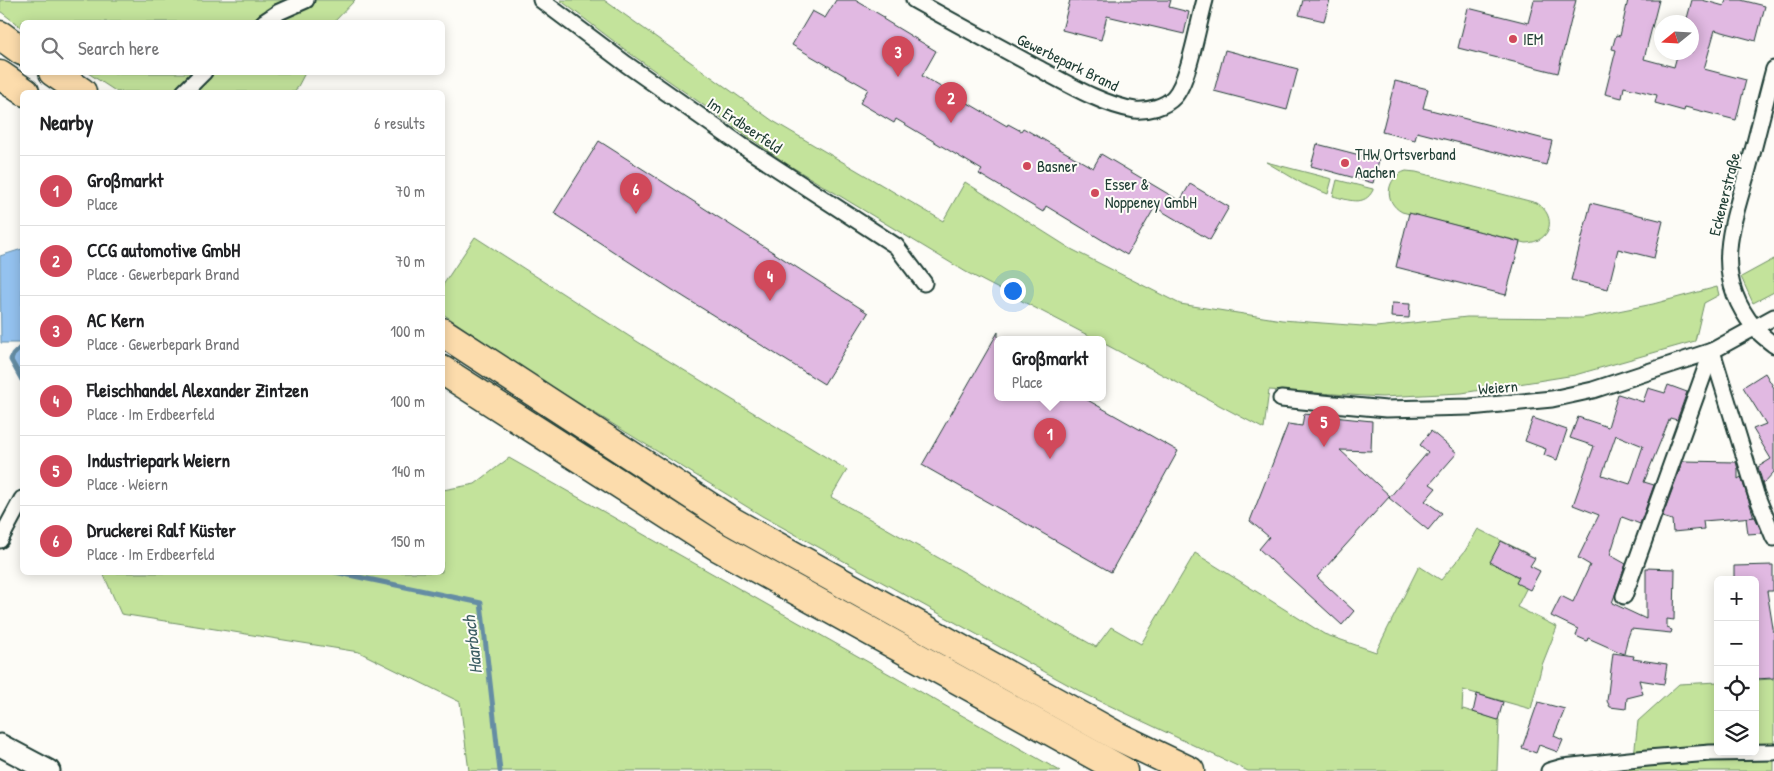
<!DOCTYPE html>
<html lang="en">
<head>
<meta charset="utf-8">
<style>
	body { margin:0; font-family:"Patrick Hand",sans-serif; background:#f6f6f6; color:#202124 }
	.controls { position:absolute; right:15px; bottom:15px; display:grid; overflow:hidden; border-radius:8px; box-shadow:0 2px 12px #0003 }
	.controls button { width:45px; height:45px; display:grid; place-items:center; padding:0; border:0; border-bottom:1px solid #e0e0e0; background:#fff; color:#202124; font:25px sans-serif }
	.compass { position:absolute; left:1654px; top:15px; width:45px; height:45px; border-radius:50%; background:#fff; box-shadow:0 2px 12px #0003; rotate:252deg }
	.you { position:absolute; left:1012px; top:290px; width:18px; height:18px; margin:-12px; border:4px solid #fff; border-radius:50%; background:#1a73e8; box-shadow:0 0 0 8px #1a73e833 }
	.badge { display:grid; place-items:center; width:32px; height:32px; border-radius:50%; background:#d1495b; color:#fff; font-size:16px; font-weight:700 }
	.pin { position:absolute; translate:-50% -41px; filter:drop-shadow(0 1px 2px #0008) }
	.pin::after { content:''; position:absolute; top:26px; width:18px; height:15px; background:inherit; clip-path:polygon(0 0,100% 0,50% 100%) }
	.popup { position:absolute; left:994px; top:336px; width:112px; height:65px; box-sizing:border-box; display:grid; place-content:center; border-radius:8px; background:#fff; filter:drop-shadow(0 1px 4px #0005); font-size:16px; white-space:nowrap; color:#757577 }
	.popup b { font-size:19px; color:#202124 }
	.popup::after { content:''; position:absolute; left:50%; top:100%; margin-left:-10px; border:10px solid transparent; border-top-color:#fff }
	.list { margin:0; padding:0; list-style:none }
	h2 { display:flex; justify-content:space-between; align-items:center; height:65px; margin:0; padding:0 20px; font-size:21px }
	h2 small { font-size:16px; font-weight:400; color:#757577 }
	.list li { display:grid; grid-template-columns:32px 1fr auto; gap:15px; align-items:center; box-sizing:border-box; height:70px; padding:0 20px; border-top:1px solid #e0e0e0 }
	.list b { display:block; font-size:19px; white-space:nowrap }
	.list p { margin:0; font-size:16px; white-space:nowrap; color:#757577 }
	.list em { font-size:16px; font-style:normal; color:#757577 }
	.icon { flex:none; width:28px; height:28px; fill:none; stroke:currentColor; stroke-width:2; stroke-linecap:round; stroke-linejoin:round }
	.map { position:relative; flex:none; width:1774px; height:771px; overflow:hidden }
	.search { position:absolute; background:#fff; box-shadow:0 2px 12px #0003; left:20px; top:20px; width:425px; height:55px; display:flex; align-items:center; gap:12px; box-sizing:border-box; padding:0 18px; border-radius:8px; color:#757577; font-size:19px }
	.panel { position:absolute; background:#fff; box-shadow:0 2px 12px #0003; left:20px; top:90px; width:425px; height:485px; border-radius:8px }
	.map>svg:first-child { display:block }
	.green { fill:#c3e39b; stroke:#719068 }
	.water { fill:#94c2ef; stroke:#658da4 }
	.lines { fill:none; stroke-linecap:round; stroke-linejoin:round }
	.stream { stroke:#658da4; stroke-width:5 }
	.building { fill:#e1b9e2; stroke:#1f3d34; fill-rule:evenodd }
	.street-casing { stroke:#1f3d34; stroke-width:19 }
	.secondary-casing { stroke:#1f3d34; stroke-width:25 }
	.highway-casing { stroke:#1f3d34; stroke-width:31 }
	.street { stroke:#fdfcf7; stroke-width:15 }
	.secondary { stroke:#fdfcf7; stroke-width:21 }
	.highway { stroke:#fcdcac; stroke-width:28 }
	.poi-dot { fill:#d1495b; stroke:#fdfcf7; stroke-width:2 }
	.labels { text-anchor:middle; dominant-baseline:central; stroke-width:4; stroke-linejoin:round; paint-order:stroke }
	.poi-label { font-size:16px; fill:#1f3d34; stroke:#fdfcf7; text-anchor:start }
	.street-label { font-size:16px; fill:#1f3d34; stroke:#fdfcf7 }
	.water-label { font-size:18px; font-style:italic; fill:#3c5e63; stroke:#fdfcf7 }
</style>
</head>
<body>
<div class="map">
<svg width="1774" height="771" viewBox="0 0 1774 771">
	<rect width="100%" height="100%" fill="#fdfcf7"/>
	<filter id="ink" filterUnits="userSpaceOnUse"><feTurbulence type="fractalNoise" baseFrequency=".02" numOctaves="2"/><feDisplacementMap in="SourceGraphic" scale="10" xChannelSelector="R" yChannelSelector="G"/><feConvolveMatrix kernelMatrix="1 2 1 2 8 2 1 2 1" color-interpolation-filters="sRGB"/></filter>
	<g filter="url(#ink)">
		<g class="green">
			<polygon points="0,0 355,0 334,22 22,22 22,28 0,11"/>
			<polygon points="560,0 604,0 773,121 943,221 965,182 1071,249 1180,304 1282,320 1376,327 1467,317 1583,318 1653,304 1717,287 1719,295 1704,303 1695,341 1575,375 1462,393 1382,397 1269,390 1264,429 1103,343 1102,340 1097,340 966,272 787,164 628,52"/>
			<polygon points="88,73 305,73 295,92 117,92"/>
			<polygon points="1266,162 1332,179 1328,194 1303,184"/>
			<path d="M 1406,171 L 1416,172 L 1537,203 C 1558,217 1551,242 1526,243 L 1402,212 C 1383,202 1386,177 1406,171 Z"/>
			<path d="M 1337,180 L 1373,189 L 1373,190 C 1365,207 1348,200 1333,196 Z"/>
			<polygon points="475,237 638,342 847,470 831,497 1096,647 1111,627 1141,644 1195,553 1324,634 1376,652 1419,566 1441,580 1465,551 1478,529 1526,553 1514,575 1529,583 1517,607 1557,627 1542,665 1531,709 1463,690 1462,711 1463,709 1499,720 1497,771 1248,771 1085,694 762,516 538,378 443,314 443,285"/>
			<polygon points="1774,259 1774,292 1753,303 1741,277"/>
			<polygon points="509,458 1060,771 469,771 460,702 359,652 121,614 103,573 442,572 443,490 475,484"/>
			<polygon points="1774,679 1774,771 1578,771 1633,765 1638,721 1679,684 1718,682 1718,752 1755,752 1755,680"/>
		</g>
		<g class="water">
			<polygon points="22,249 22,345 22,343 1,343 0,256"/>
			<polygon points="22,348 22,379 9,358"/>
		</g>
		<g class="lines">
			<g class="stream">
				<path d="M 22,346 L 13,355 L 11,360 C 12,362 21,378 22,380"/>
				<polyline points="335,572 481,603 500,771"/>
			</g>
		</g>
		<g class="building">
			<polygon points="836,0 855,0 884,17 883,19 936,51 922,76 1007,126 1008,124 1021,131 1023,128 1093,168 1101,154 1180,201 1190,184 1229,207 1210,240 1155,207 1127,255 1046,206 1043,212 979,174 982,170 896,119 894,123 860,103 868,89 792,45 812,11 825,18"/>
			<polygon points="1070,0 1171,0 1169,7 1189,12 1184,34 1107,16 1101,40 1062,30"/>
			<polygon points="1303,0 1330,0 1324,21 1299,15"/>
			<polygon points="1534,0 1576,0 1558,73 1458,48 1468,8 1528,23"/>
			<polygon points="1628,0 1659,0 1644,59 1674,67 1678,52 1692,52 1692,22 1686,22 1692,0 1702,0 1724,6 1726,0 1741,0 1765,6 1756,41 1715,30 1704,69 1746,80 1736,120 1685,107 1684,111 1655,103 1657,95 1624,87 1622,98 1605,94 1616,50 1612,49 1616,35 1620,36"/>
			<polygon points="1225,50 1298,69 1287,110 1214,91"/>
			<polygon points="1395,81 1428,89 1423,108 1552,141 1546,165 1417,132 1415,140 1382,132"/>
			<polygon points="599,141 868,313 824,384 671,289 554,213"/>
			<polygon points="1317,144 1379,160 1373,183 1311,166"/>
			<polygon points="1591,203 1663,221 1654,258 1618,249 1608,289 1571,280"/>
			<polygon points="1409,213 1520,242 1506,295 1396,267"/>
			<polygon points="1392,303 1410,304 1409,318 1391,317"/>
			<polygon points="998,332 998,398 1084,398 1178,451 1111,572 922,465"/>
			<polygon points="1765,373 1774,388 1774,472 1763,484 1758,467 1771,459 1753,429 1766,424 1743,387"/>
			<path d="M 1668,385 L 1687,392 L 1677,420 L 1670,418 L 1644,482 L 1654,485 L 1640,524 L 1622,517 L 1610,555 L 1626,564 L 1612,603 L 1646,619 L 1646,568 L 1675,569 L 1674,620 L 1667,619 L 1667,628 L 1672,630 L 1671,633 L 1631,629 L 1627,640 L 1624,654 L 1588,638 L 1587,641 L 1576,636 L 1578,629 L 1551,616 L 1561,596 L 1573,602 L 1590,565 L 1578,558 L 1599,515 L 1573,505 L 1594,446 L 1570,438 L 1578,417 L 1608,427 L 1618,394 L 1643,402 L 1648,388 L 1665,393 ZM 1616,435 L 1643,446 L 1630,484 L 1602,475 Z"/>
			<polygon points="1304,414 1372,421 1371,451 1340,450 1390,496 1317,577 1354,611 1342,625 1259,549 1269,537 1250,521 1288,424 1302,426"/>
			<polygon points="1533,418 1567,430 1557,460 1544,455 1546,449 1525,441"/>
			<polygon points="1431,431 1457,453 1430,484 1436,488 1425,501 1442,513 1428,530 1389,498 1428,452 1420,445"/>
			<polygon points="1683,461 1736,462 1738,469 1738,479 1741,477 1754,517 1703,521 1704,529 1673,532 1672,520 1662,517"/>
			<polygon points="1755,517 1762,533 1748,534 1746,518"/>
			<polygon points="1501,541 1535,558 1530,566 1540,571 1530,590 1516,583 1519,577 1490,562"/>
			<polygon points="1773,565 1773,591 1767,591 1774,634 1774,678 1755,679 1755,580 1734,580 1734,566"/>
			<polygon points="1613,653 1634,656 1633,659 1667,664 1664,684 1639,680 1643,694 1627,698 1626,709 1610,707 1607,701"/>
			<polygon points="1477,694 1503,702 1498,720 1473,712"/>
			<polygon points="1538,702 1565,709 1554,736 1563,740 1558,752 1539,745 1536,753 1522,748"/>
		</g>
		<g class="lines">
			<defs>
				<g id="street">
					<polyline points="541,0 626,64 741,145 896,246 924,283"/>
					<path d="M 914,0 C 955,23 996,45 1038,68 C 1066,83 1103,105 1135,110 C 1148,111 1165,107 1174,97 C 1189,81 1198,24 1205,0"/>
					<polyline points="264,22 279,12 306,0"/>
					<path d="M 1774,69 C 1765,102 1757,136 1748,169 C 1732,227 1711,274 1754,327 C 1759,334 1768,340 1774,345"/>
					<polyline points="184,92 204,72"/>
					<polyline points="1712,351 1756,494 1774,538"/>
					<polyline points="1281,399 1386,409 1470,407 1552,399 1593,390 1712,351 1774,317"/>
					<polyline points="0,540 22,499"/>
					<polyline points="1624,596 1712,351"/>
					<polyline points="1549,771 1563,767 1648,758 1710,753 1774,752"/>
				</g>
				<polyline id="secondary" points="0,745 49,771"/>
				<g id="highway">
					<polyline points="0,35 22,51"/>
					<polyline points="53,72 82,92"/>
					<polyline points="0,75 25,92"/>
					<polyline points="442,332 733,522 1117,736 1190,771"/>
					<polyline points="442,370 718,547 1123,771"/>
				</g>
			</defs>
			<use href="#street" class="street-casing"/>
			<use href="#secondary" class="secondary-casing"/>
			<use href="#highway" class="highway-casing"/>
			<use href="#street" class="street"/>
			<use href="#secondary" class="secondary"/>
			<use href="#highway" class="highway"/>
		</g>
	</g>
	<g class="poi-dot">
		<circle cx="1513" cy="39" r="5"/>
		<circle cx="1345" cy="163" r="5"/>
		<circle cx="1027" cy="166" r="5"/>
		<circle cx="1095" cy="193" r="5"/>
	</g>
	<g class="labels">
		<g class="poi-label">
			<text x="1523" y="39">IEM</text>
			<text x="1355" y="154">THW Ortsverband<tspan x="1355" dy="18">Aachen</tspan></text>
			<text x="1037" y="166">Basner</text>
			<text x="1105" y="184">Esser &amp;<tspan x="1105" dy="18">Noppeney GmbH</tspan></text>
		</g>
		<g class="street-label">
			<text transform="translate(1068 62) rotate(26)">Gewerbepark Brand</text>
			<text transform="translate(745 125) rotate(34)">Im Erdbeerfeld</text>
			<text transform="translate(1724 194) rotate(-76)">Eckenerstraße</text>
			<text transform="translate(1498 387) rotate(-5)">Weiern</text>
		</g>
		<g class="water-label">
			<text transform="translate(472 645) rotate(-97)">Haarbach</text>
		</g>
	</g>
</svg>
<div class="controls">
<button>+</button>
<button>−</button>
<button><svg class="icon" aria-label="locate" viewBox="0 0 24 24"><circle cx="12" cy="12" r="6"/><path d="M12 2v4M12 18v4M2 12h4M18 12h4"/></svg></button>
<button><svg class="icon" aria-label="layers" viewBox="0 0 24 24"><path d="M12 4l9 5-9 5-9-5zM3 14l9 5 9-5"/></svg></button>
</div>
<svg class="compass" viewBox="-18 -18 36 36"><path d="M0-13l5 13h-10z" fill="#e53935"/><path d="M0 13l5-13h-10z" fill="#757577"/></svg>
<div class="you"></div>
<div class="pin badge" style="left:1050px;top:459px">1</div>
<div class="popup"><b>Großmarkt</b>Place</div>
<div class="pin badge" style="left:951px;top:123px">2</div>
<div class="pin badge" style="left:898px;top:77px">3</div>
<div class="pin badge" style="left:770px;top:301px">4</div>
<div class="pin badge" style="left:1324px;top:447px">5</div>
<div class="pin badge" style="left:636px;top:214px">6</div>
<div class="search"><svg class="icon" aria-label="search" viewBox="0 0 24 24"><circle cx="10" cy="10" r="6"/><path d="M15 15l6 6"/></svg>Search here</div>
<section class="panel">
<h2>Nearby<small>6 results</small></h2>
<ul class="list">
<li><span class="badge">1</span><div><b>Großmarkt</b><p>Place</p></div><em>70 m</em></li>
<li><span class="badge">2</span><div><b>CCG automotive GmbH</b><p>Place · Gewerbepark Brand</p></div><em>70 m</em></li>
<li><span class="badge">3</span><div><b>AC Kern</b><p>Place · Gewerbepark Brand</p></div><em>100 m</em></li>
<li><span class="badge">4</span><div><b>Fleischhandel Alexander Zintzen</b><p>Place · Im Erdbeerfeld</p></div><em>100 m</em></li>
<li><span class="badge">5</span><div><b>Industriepark Weiern</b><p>Place · Weiern</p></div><em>140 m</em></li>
<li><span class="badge">6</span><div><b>Druckerei Ralf Küster</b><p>Place · Im Erdbeerfeld</p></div><em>150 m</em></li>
</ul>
</section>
</div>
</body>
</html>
